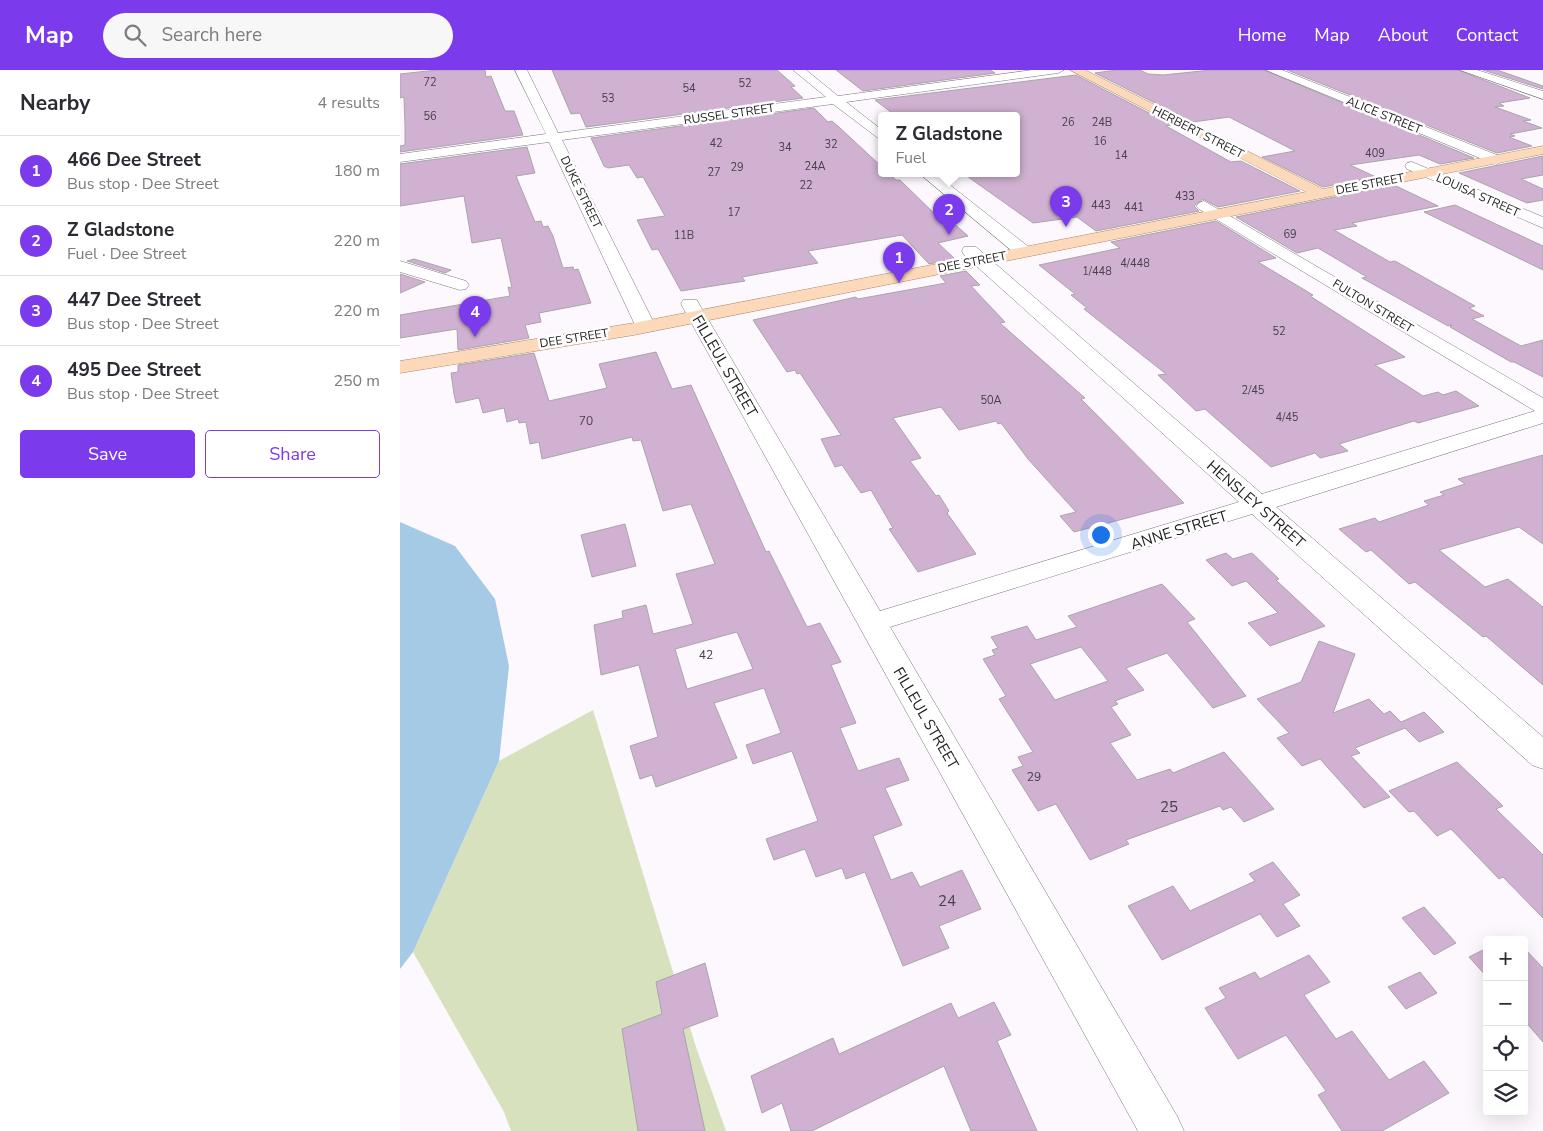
<!DOCTYPE html>
<html lang="en">
<head>
<meta charset="utf-8">
<style>
	body { margin:0; font-family:"Nunito Sans",sans-serif; background:#f7f7f7; color:#2b2b33 }
	.controls { position:absolute; right:15px; bottom:15px; display:grid; overflow:hidden; border-radius:5px; box-shadow:0 5px 20px #0002 }
	.controls button { width:45px; height:45px; display:grid; place-items:center; padding:0; border:0; border-bottom:1px solid #e1e1e2; background:#fff; color:#2b2b33; font:25px sans-serif }
	.you { position:absolute; left:700px; top:464px; width:18px; height:18px; margin:-12px; border:4px solid #fff; border-radius:50%; background:#1a73e8; box-shadow:0 0 0 8px #1a73e833 }
	.badge { display:grid; place-items:center; width:32px; height:32px; border-radius:50%; background:#7c3aed; color:#fff; font-size:16px; font-weight:700 }
	.pin { position:absolute; translate:-50% -41px; filter:drop-shadow(0 1px 2px #0008) }
	.pin::after { content:''; position:absolute; top:26px; width:18px; height:15px; background:inherit; clip-path:polygon(0 0,100% 0,50% 100%) }
	.popup { position:absolute; left:478px; top:42px; width:142px; height:65px; box-sizing:border-box; display:grid; place-content:center; border-radius:5px; background:#fff; filter:drop-shadow(0 1px 4px #0005); font-size:16px; white-space:nowrap; color:#7c7c81 }
	.popup b { font-size:19px; color:#2b2b33 }
	.popup::after { content:''; position:absolute; left:50%; top:100%; margin-left:-10px; border:10px solid transparent; border-top-color:#fff }
	.list { margin:0; padding:0; list-style:none }
	h2 { display:flex; justify-content:space-between; align-items:center; height:65px; margin:0; padding:0 20px; font-size:21px }
	h2 small { font-size:16px; font-weight:400; color:#7c7c81 }
	.list li { display:grid; grid-template-columns:32px 1fr auto; gap:15px; align-items:center; box-sizing:border-box; height:70px; padding:0 20px; border-top:1px solid #e1e1e2 }
	.list b { display:block; font-size:19px; white-space:nowrap }
	.list p { margin:0; font-size:16px; white-space:nowrap; color:#7c7c81 }
	.list em { font-size:16px; font-style:normal; color:#7c7c81 }
	.actions { display:flex; gap:10px; padding:15px 20px }
	.actions a { flex:1; padding:11px 0; border:1px solid #7c3aed; border-radius:5px; text-align:center; font-size:18px; color:#7c3aed }
	.actions .main { background:#7c3aed; color:#fff }
	.icon { flex:none; width:28px; height:28px; fill:none; stroke:currentColor; stroke-width:2; stroke-linecap:round; stroke-linejoin:round }
	.map { position:relative; flex:none; width:1143px; height:1061px; overflow:hidden }
	header { display:flex; align-items:center; gap:30px; box-sizing:border-box; height:70px; padding:0 25px; background:#7c3aed; color:#fff }
	header strong { font-size:24px }
	nav { display:flex; gap:28px; margin-inline-start:auto; font-size:18px }
	.search { width:350px; height:45px; background:#f7f7f7; display:flex; align-items:center; gap:12px; box-sizing:border-box; padding:0 18px; border-radius:28px; color:#7c7c81; font-size:19px }
	main { display:flex }
	aside { flex:1; background:#fff }
	.map>svg:first-child { display:block }
	.green { fill:#d8e1bd }
	.water { fill:#a5cae6 }
	.building { fill:#d0b1d1; stroke:#a9a5a9; fill-rule:evenodd }
	.lines { fill:none; stroke-linecap:round; stroke-linejoin:round }
	.minor-casing { stroke:#79757a; stroke-width:1 }
	.major-casing { stroke:#ae8666; stroke-width:1 }
	.minor { fill:#fff; fill-rule:evenodd }
	.major { fill:#fdd9bb; fill-rule:evenodd }
	.labels { text-anchor:middle; dominant-baseline:central; stroke-width:5; stroke-linejoin:round; paint-order:stroke }
	.far-number-label { font-size:11px; fill:#4a404a }
	.far-street-label { font-size:12px; fill:#1d1b1d; stroke:#fff }
	.number-label { font-size:12px; fill:#4a404a }
	.street-label { font-size:15px; fill:#1d1b1d; stroke:#fff }
	.near-number-label { font-size:15px; fill:#4a404a }
</style>
</head>
<body>
<header>
<strong>Map</strong>
<div class="search"><svg class="icon" aria-label="search" viewBox="0 0 24 24"><circle cx="10" cy="10" r="6"/><path d="M15 15l6 6"/></svg>Search here</div>
<nav><a>Home</a><a>Map</a><a>About</a><a>Contact</a></nav>
</header>
<main>
<aside>
<h2>Nearby<small>4 results</small></h2>
<ul class="list">
<li><span class="badge">1</span><div><b>466 Dee Street</b><p>Bus stop · Dee Street</p></div><em>180 m</em></li>
<li><span class="badge">2</span><div><b>Z Gladstone</b><p>Fuel · Dee Street</p></div><em>220 m</em></li>
<li><span class="badge">3</span><div><b>447 Dee Street</b><p>Bus stop · Dee Street</p></div><em>220 m</em></li>
<li><span class="badge">4</span><div><b>495 Dee Street</b><p>Bus stop · Dee Street</p></div><em>250 m</em></li>
</ul>
<div class="actions"><a class="main">Save</a><a>Share</a></div>
</aside>
<div class="map">
<svg width="1143" height="1061" viewBox="0 0 1143 1061">
	<rect width="100%" height="100%" fill="#fdf8fe"/>
	<polygon class="green" points="193,640 296,977 326,1061 111,1061 104,1042 13,882 99,691"/>
	<polygon class="water" points="0,452 55,476 95,529 109,596 99,691 13,882 0,899"/>
	<g class="building">
		<polygon points="37,0 85,0 86,7 91,6 105,41 114,41 123,65 0,82 0,76 5,75 5,56 4,27 0,28 0,4"/>
		<polygon points="152,0 377,0 395,16 391,17 403,28 186,57 180,43 171,44"/>
		<polygon points="436,0 590,0 595,3 463,21"/>
		<polygon points="716,0 740,0 748,4 763,5 811,0 864,0 1074,88 1040,94 1019,85 950,95 976,107 923,117 862,87 895,81 829,47 793,52 695,3"/>
		<polygon points="887,0 1058,0 1130,28 1099,33 1104,36 1095,37 1131,50 1123,51 1142,58 1110,64 1115,66 1109,67 1132,76 1097,83"/>
		<polygon points="1083,0 1097,0 1143,16 1143,19"/>
		<polygon points="676,5 772,55 766,56 831,92 841,91 900,121 818,137 803,129 794,136 799,141 696,161 677,147 633,153 564,104 616,104 616,46 496,46 475,30"/>
		<polygon points="414,38 428,52 432,51 439,57 482,97 482,104 489,104 496,110 500,110 541,150 549,149 568,166 538,173 555,189 529,194 502,165 408,181 418,193 342,207 345,211 281,221 258,179 252,180 237,150 265,146 243,107 237,108 229,95 208,98 204,96 191,68"/>
		<polygon points="127,77 135,103 116,106 135,152 141,151 143,157 148,156 153,166 163,198 173,197 174,200 178,199 191,233 139,243 141,252 125,255 129,268 58,280 57,259 0,268 0,245 110,226 108,217 112,218 101,168 72,173 64,126 0,136 0,94"/>
		<polygon points="1143,86 1143,105 1121,109 1143,119 1143,130 1127,133 1059,103"/>
		<polygon points="994,115 1038,136 952,153 957,156 934,160 990,192 995,191 1075,236 1069,238 1084,246 1072,249 1121,276 1143,270 1143,307 1114,292 1111,292 1050,257 1052,255 1048,256 962,208 967,207 918,178 897,183 836,147"/>
		<polygon points="1055,135 1143,176 1143,200 1024,142"/>
		<polygon points="816,151 876,188 858,192 913,225 910,226 1005,287 975,295 1023,326 1038,322 1043,325 1056,321 1079,336 1018,353 1014,351 939,374 948,381 920,388 915,383 871,397 805,339 796,341 758,305 766,304 684,239 687,238 671,225 675,224 639,195 720,178 711,172"/>
		<polygon points="14,189 51,200 45,203 7,191"/>
		<polygon points="566,201 580,215 571,216 605,252 600,253 685,328 681,329 784,433 674,462 660,446 676,442 628,389 601,353 598,354 596,351 559,360 541,337 493,348 521,388 510,391 536,426 539,425 549,441 547,443 576,484 518,502 489,459 493,458 471,420 461,423 442,395 435,397 421,369 441,365 400,303 397,304 395,300 387,302 353,250 456,227 458,229 546,213 540,206"/>
		<polygon points="0,204 25,212 0,223"/>
		<path d="M 256,282 L 272,319 L 291,315 L 366,482 L 369,481 L 407,557 L 420,553 L 441,592 L 431,595 L 456,653 L 440,658 L 458,701 L 499,688 L 509,710 L 485,718 L 502,755 L 473,766 L 491,810 L 512,802 L 520,817 L 562,800 L 581,839 L 539,856 L 549,878 L 503,896 L 465,802 L 446,809 L 442,798 L 416,807 L 405,779 L 374,790 L 366,769 L 418,751 L 392,681 L 353,694 L 346,675 L 381,663 L 364,618 L 314,633 L 337,688 L 256,717 L 252,705 L 240,709 L 230,676 L 258,667 L 239,595 L 201,605 L 194,555 L 223,548 L 222,541 L 246,535 L 253,564 L 293,554 L 276,504 L 315,494 L 291,434 L 263,441 L 241,370 L 233,371 L 232,367 L 142,389 L 139,372 L 130,374 L 126,352 L 119,353 L 118,349 L 107,352 L 104,338 L 83,343 L 79,328 L 56,333 L 54,324 L 51,303 L 58,302 L 58,295 L 134,283 L 149,331 L 207,318 L 199,294 ZM 337,562 L 353,599 L 287,619 L 275,579 Z"/>
		<polygon points="1143,385 1143,474 1119,457 1039,480 1085,517 1108,509 1143,537 1143,615 1086,566 1083,567 1015,512 1009,514 971,480 966,482 939,459 975,448 979,452 1029,435 1024,431 1044,425 1040,422 1065,414 1058,409"/>
		<polygon points="225,454 236,496 192,507 181,465"/>
		<polygon points="826,483 833,489 852,483 879,509 876,510 925,556 870,576 848,553 878,543 846,511 832,516 806,490"/>
		<path d="M 762,514 L 795,549 L 787,552 L 846,626 L 813,638 L 767,583 L 726,598 L 744,620 L 715,631 L 718,634 L 711,637 L 731,665 L 710,673 L 737,710 L 770,699 L 773,703 L 824,682 L 874,739 L 844,752 L 831,737 L 823,740 L 820,736 L 726,770 L 729,774 L 690,790 L 656,734 L 638,741 L 612,700 L 623,696 L 618,687 L 633,682 L 599,629 L 606,626 L 583,589 L 595,585 L 592,580 L 598,578 L 591,567 L 627,556 L 636,570 L 677,557 L 668,546 ZM 681,577 L 708,611 L 655,630 L 630,594 Z"/>
		<polygon points="919,571 955,584 933,643 969,629 984,644 990,641 1001,652 1024,642 1044,662 1019,672 1005,658 955,678 960,683 951,686 990,727 964,738 920,689 902,696 877,668 889,663 857,629 901,612"/>
		<polygon points="1057,692 1103,736 1096,739 1143,785 1143,848 1103,807 1099,809 1051,759 1037,766 1014,741 1009,742 989,721"/>
		<polygon points="873,792 900,825 883,834 900,856 877,867 860,844 762,890 728,836 773,816 790,841 855,811 849,804"/>
		<polygon points="1024,837 1056,873 1034,885 1002,848"/>
		<polygon points="1087,878 1087,907 1069,887"/>
		<polygon points="1124,878 1143,898 1143,972 1124,950"/>
		<polygon points="909,885 930,912 904,925 936,969 952,961 989,1010 1024,991 1049,1023 982,1061 942,1061 918,1025 926,1021 886,965 838,989 805,938 826,928 819,918 855,902 860,909"/>
		<polygon points="305,893 318,946 283,959 305,1061 238,1061 222,959 262,944 256,912"/>
		<polygon points="1020,902 1037,923 1006,939 988,917"/>
		<polygon points="594,932 611,965 597,971 637,1061 571,1061 544,996 412,1061 391,1061 382,1033 362,1043 351,1006 433,968 439,984 551,933 558,948"/>
	</g>
	<g class="lines">
		<defs>
			<g id="minor">
				<polygon points="115,0 127,0 158,63 426,27 393,0 406,0 438,26 632,0 664,0 658,3 446,32 482,60 482,71 433,34 162,70 256,257 253,261 239,261 236,257 149,72 0,92 0,84 146,64"/>
				<polygon points="866,0 882,0 1102,87 1104,90 1097,94 1092,93"/>
				<polygon points="1060,0 1077,0 1143,21 1143,29"/>
				<polygon points="1012,92 1143,147 1143,158 1007,99 1005,96 1007,93"/>
				<polygon points="520,104 536,104 630,178 632,182 630,186 618,186"/>
				<polygon points="804,131 1143,328 1143,353 876,437 1143,667 1143,699 1132,695 852,444 490,557 777,1046 784,1061 738,1061 281,234 283,230 297,230 299,234 480,541 839,432 564,185 562,181 564,177 576,177 862,424 1135,341 799,139 796,136 799,133"/>
				<polygon points="0,191 66,211 69,215 66,219 60,220 0,202"/>
			</g>
			<polygon id="major" points="670,0 685,0 923,119 1143,76 1143,84 234,265 0,303 0,291 234,253 906,122"/>
		</defs>
		<use href="#minor" class="minor-casing"/>
		<use href="#major" class="major-casing"/>
		<use href="#minor" class="minor"/>
		<use href="#major" class="major"/>
	</g>
	<g class="labels">
		<g class="far-number-label">
			<text x="30" y="12">72</text>
			<text x="345" y="13">52</text>
			<text x="289" y="18">54</text>
			<text x="208" y="28">53</text>
			<text x="30" y="46">56</text>
			<text x="668" y="52">26</text>
			<text x="702" y="52">24B</text>
			<text x="700" y="71">16</text>
			<text x="316" y="73">42</text>
			<text x="431" y="74">32</text>
			<text x="385" y="77">34</text>
			<text x="975" y="83">409</text>
			<text x="721" y="85">14</text>
			<text x="415" y="96">24A</text>
			<text x="337" y="97">29</text>
			<text x="314" y="102">27</text>
			<text x="406" y="115">22</text>
			<text x="785" y="126">433</text>
			<text x="701" y="135">443</text>
			<text x="734" y="137">441</text>
			<text x="334" y="142">17</text>
			<text x="890" y="164">69</text>
			<text x="284" y="165">11B</text>
			<text x="735" y="193">4/448</text>
			<text x="697" y="201">1/448</text>
			<text x="879" y="261">52</text>
			<text x="853" y="320">2/45</text>
			<text x="591" y="330">50A</text>
			<text x="887" y="347">4/45</text>
		</g>
		<g class="far-street-label">
			<text transform="translate(329 44) rotate(-8)">RUSSEL STREET</text>
			<text transform="translate(984 45) rotate(22)">ALICE STREET</text>
			<text transform="translate(798 62) rotate(27)">HERBERT STREET</text>
			<text transform="translate(970 114) rotate(-11)">DEE STREET</text>
			<text transform="translate(181 122) rotate(64)">DUKE STREET</text>
			<text transform="translate(1078 125) rotate(24)">LOUISA STREET</text>
			<text transform="translate(572 192) rotate(-11)">DEE STREET</text>
			<text transform="translate(973 236) rotate(31)">FULTON STREET</text>
			<text transform="translate(174 268) rotate(-9)">DEE STREET</text>
		</g>
		<g class="number-label">
			<text x="186" y="351">70</text>
			<text x="306" y="585">42</text>
			<text x="634" y="707">29</text>
		</g>
		<g class="street-label">
			<text transform="translate(325 296) rotate(60)">FILLEUL STREET</text>
			<text transform="translate(856 434) rotate(41)">HENSLEY STREET</text>
			<text transform="translate(779 460) rotate(-17)">ANNE STREET</text>
			<text transform="translate(526 648) rotate(60)">FILLEUL STREET</text>
		</g>
		<g class="near-number-label">
			<text x="769" y="737">25</text>
			<text x="547" y="831">24</text>
		</g>
	</g>
</svg>
<div class="controls">
<button>+</button>
<button>−</button>
<button><svg class="icon" aria-label="locate" viewBox="0 0 24 24"><circle cx="12" cy="12" r="6"/><path d="M12 2v4M12 18v4M2 12h4M18 12h4"/></svg></button>
<button><svg class="icon" aria-label="layers" viewBox="0 0 24 24"><path d="M12 4l9 5-9 5-9-5zM3 14l9 5 9-5"/></svg></button>
</div>
<div class="you"></div>
<div class="pin badge" style="left:499px;top:213px">1</div>
<div class="pin badge" style="left:549px;top:165px">2</div>
<div class="popup"><b>Z Gladstone</b>Fuel</div>
<div class="pin badge" style="left:666px;top:157px">3</div>
<div class="pin badge" style="left:75px;top:267px">4</div>
</div>
</main>
</body>
</html>
